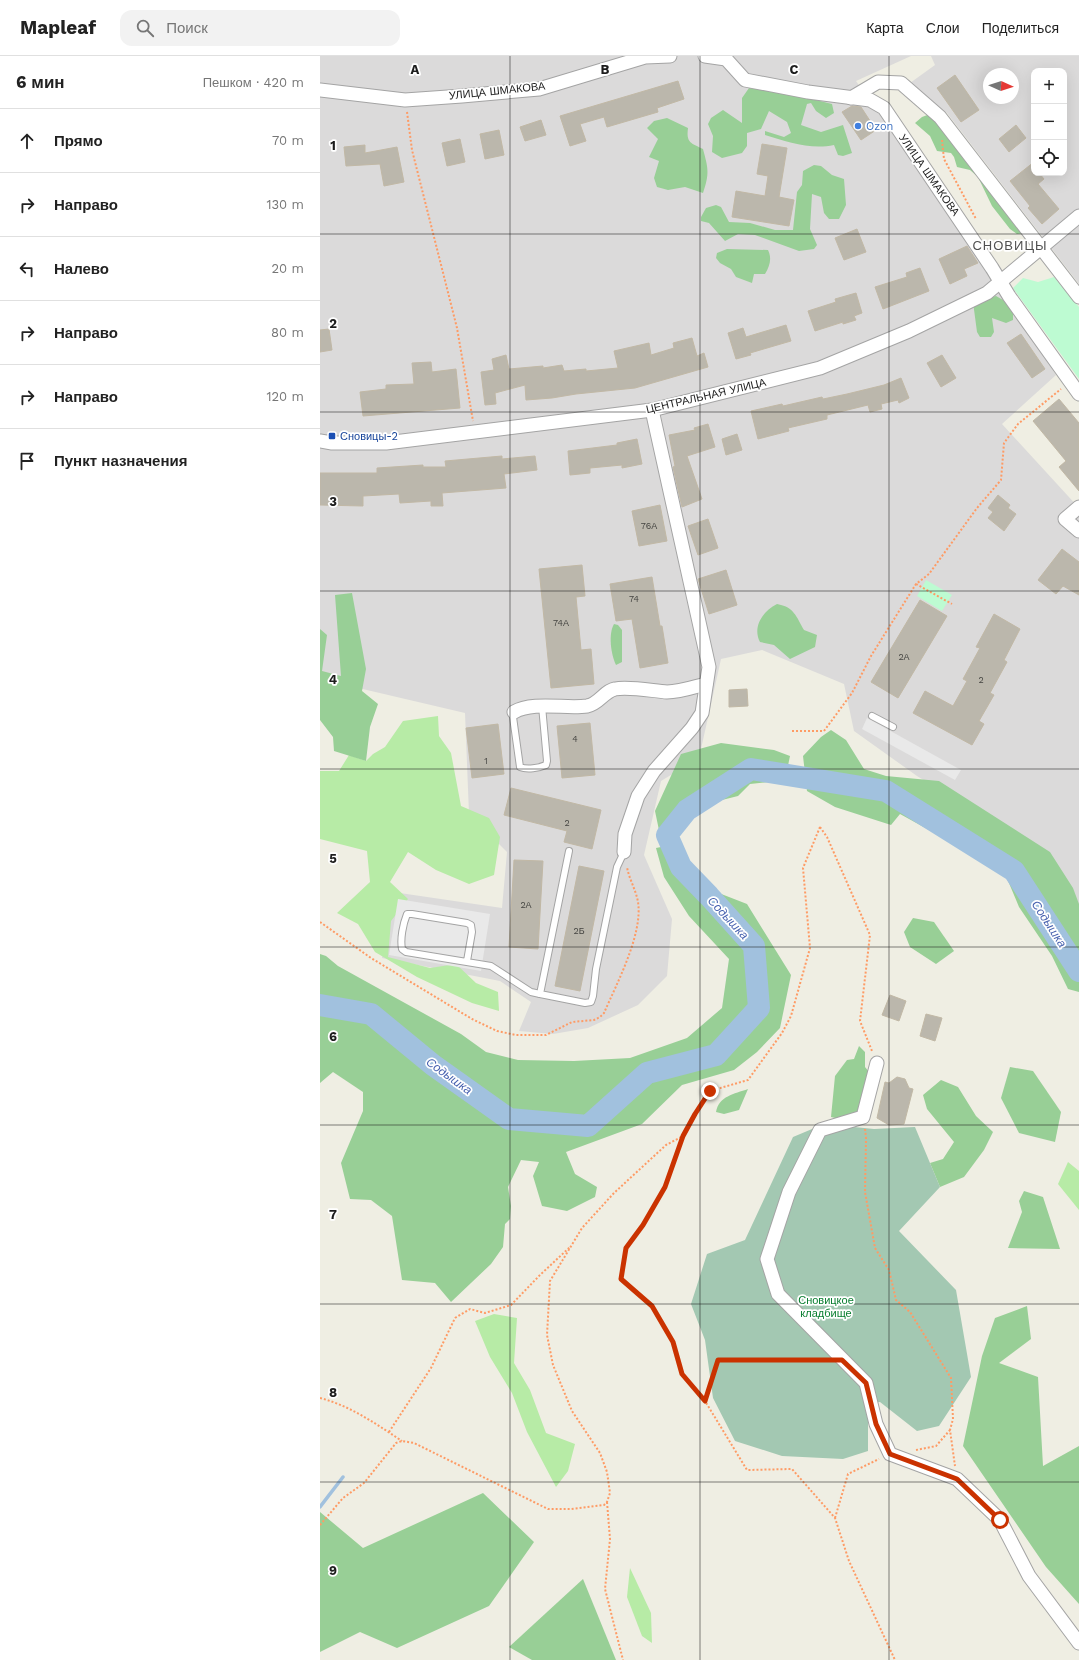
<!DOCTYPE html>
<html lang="ru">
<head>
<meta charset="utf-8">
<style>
	body { margin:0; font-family:"Work Sans",sans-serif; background:#f2f2f2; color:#222 }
	.controls { position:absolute; right:12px; top:12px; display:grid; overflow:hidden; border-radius:8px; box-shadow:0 4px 16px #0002 }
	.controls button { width:36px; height:36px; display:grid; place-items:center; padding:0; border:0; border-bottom:1px solid #e0e0e0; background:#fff; color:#222; font:20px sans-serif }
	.compass { position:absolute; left:663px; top:12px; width:36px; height:36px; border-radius:50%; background:#fff; box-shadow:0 4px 16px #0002; rotate:93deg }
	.stop { position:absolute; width:12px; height:12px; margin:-9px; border:3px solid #ca3200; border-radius:50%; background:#fff }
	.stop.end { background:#ca3200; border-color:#fff; box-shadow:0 1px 4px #0008 }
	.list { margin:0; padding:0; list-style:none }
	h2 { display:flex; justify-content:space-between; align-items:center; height:52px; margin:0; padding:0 16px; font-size:17px }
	h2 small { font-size:13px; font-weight:400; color:#767676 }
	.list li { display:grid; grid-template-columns:26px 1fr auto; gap:12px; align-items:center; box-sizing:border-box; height:64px; padding:0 16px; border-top:1px solid #e0e0e0 }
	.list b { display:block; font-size:15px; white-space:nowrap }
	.list em { font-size:13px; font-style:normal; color:#767676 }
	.icon { flex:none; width:22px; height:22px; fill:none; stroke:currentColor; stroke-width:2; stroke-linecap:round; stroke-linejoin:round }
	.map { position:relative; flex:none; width:759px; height:1604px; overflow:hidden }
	header { display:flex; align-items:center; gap:24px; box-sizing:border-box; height:56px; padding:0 20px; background:#fff; border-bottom:1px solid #e0e0e0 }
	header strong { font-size:19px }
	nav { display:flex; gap:22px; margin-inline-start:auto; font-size:14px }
	.search { width:280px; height:36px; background:#f2f2f2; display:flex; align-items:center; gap:10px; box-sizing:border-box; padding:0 14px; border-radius:12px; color:#767676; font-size:15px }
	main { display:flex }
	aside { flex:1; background:#fff }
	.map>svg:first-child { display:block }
	.residential { fill:#dbdada; fill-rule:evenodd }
	.grass { fill:#b7eba6 }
	.forest { fill:#98cf96 }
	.cemetery { fill:#a3c8b2 }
	.park { fill:#bdfbd2 }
	.parking { fill:#e9e9e9 }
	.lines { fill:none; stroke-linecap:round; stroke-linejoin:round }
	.stream { stroke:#a1c1de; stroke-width:3.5 }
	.river { stroke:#a1c1de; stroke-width:22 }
	.building { fill:#bbb7ac; stroke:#c1b8a5 }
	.service-casing { stroke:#a4a4a4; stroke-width:8 }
	.minor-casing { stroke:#a4a4a4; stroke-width:15 }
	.path { stroke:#fe9b65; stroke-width:2; stroke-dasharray:2 2; stroke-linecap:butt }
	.service { stroke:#fff; stroke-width:6 }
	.minor { stroke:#fff; stroke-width:13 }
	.route { stroke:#ca3200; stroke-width:5 }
	.grid { fill:none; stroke:#1d1d1d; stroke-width:1; stroke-opacity:0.55 }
	.shop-dot { fill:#3f7fe0; stroke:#fff; stroke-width:1.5 }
	.transit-dot { fill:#1a4fb4; stroke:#fff; stroke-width:1.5 }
	.labels { text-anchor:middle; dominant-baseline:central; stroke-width:3.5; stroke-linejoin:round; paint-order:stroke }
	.number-label { font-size:9px; fill:#444441 }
	.street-label { font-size:11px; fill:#1d1d1d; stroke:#fff }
	.shop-label { font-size:11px; fill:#366cbe; stroke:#fff; text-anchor:start }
	.transit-label { font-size:11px; fill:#164399; stroke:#fff; text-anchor:start }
	.park-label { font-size:11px; fill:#087e2f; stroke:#fff }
	.water-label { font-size:12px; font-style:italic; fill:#4761af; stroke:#fff }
	.quarter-label { font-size:13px; letter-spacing:1px; fill:#505050; stroke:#fff }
	.grid-label { font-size:13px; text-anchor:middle; font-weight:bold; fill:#1d1d1d; stroke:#fff; stroke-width:3.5; stroke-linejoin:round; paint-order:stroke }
</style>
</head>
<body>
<header>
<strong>Mapleaf</strong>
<div class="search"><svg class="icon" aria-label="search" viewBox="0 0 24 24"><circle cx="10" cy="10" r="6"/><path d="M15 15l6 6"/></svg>Поиск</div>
<nav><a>Карта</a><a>Слои</a><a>Поделиться</a></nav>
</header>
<main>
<aside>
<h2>6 мин<small>Пешком · 420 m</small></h2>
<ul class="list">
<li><svg class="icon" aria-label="ahead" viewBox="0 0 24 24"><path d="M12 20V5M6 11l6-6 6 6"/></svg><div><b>Прямо</b></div><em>70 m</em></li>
<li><svg class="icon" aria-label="right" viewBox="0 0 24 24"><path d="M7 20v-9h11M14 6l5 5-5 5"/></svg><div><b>Направо</b></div><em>130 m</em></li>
<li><svg class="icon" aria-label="left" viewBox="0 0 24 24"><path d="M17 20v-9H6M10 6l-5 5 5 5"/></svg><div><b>Налево</b></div><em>20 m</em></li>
<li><svg class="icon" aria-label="right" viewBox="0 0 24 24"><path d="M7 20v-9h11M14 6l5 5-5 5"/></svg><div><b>Направо</b></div><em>80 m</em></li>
<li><svg class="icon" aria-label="right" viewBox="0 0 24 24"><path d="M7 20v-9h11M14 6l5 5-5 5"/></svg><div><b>Направо</b></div><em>120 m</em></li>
<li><svg class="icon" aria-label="arrive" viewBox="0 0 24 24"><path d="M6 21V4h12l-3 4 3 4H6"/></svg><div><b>Пункт назначения</b></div></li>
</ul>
</aside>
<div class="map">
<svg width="759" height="1604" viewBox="0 0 759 1604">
	<rect width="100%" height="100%" fill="#efeee3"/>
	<g class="residential">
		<polygon points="0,0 591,0 536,25 639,172 653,188 736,319 682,368 759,452 759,852 691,778 597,720 534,675 524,628 442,594 401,603 379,702 341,725 324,799 352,863 347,920 318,949 268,972 233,978 199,975 211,946 180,925 62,902 73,836 182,852 187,796 149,758 145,657 0,623"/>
		<path d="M 611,0 L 759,0 L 759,228 L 627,57 L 590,27 L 615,9 ZM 714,15 L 744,15 L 744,117 L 714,117 ZM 669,18 L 693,18 L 693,42 L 669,42 Z"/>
	</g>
	<g class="grass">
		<polygon points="118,660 119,680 131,697 141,750 169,762 180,781 174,819 149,828 116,814 88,796 70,826 88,843 71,865 68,901 110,912 136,908 156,927 178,936 179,955 152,947 97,921 55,896 38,868 17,857 50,826 47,795 0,783 0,715 19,715 29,699 46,705 53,698 65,691 83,665"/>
		<polygon points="748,1106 759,1115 759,1154 738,1128"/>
		<polygon points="174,1258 197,1262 194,1307 210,1334 226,1377 255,1388 248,1415 236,1431 207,1376 192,1337 170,1301 155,1265"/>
		<polygon points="310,1512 331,1557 332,1587 322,1580 307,1541"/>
	</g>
	<g class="forest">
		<path d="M 429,32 L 464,36 L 512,48 L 514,57 L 506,62 L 496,55 L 491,47 L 487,48 L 481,69 L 501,76 L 523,69 L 532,97 L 523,100 L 518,99 L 514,89 C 491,94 467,86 445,79 L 445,75 L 464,81 L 471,77 L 467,66 L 449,55 L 441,73 L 427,77 L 427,90 L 422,97 L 402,102 L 392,96 L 393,80 L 388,68 L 391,62 L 403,54 L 422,67 L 422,42 Z"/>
		<polygon points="610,58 707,177 697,178 690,173 672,150 658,121 650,114 637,111 634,101 631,97 617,95 610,80 595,67 602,61"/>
		<path d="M 347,62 L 368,72 C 366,87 371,87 383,93 C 388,112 390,117 383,137 L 365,131 L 348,134 L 337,131 L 334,122 L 339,105 L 329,101 L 338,83 L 327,72 L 334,65 Z"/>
		<polygon points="494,109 501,110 512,119 524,123 526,149 519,163 509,163 504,157 501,141 492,138 490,173 497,189 494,193 479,195 435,179 418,178 405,185 389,167 381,165 381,161 386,152 396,149 401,151 409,166 430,167 455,174 473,174 477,136 482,129 483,115"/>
		<path d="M 407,193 L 448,194 C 452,202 450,210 445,218 L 434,218 L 432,227 L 416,221 L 411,213 L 400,207 L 396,202 L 397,197 Z"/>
		<polygon points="676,240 683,244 693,254 693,264 686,267 672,262 674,276 671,281 660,281 657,276 653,246"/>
		<polygon points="32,537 46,613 42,635 58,648 50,671 46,705 14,695 13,681 0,664 0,573 7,579 2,615 21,620 15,539"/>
		<path d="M 457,548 C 474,551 476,560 484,574 L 497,579 L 495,591 L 470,603 L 454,589 L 440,586 C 432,571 443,555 457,548 Z"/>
		<path d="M 294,568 L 298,569 L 302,574 L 302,606 L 296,609 C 291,599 288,578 294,568 Z"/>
		<polygon points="511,674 526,684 544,713 566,720 619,725 730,796 753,832 759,848 759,936 748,933 732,900 699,851 686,820 629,785 580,758 571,769 515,751 487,735 483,700 501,681"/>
		<polygon points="401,687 454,694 470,700 465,724 430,728 418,740 394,746 340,779 335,755 361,698"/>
		<polygon points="346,790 355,820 427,848 471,919 460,972 437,996 414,1014 362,1029 322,1068 246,1096 255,1118 277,1131 275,1141 247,1155 222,1150 213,1120 219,1106 201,1104 188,1131 191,1150 190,1163 185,1168 183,1191 171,1208 131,1246 115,1227 82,1224 72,1160 51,1144 30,1143 21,1107 43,1055 43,1036 13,1016 0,1027 0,898 6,900 18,910 141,978 166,996 198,1004 254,1005 310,1002 367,982 402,952 409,903 369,860 344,821 336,792"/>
		<polygon points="593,862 614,866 634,895 616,908 590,891 584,876"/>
		<polygon points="539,990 545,996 545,1011 550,1017 543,1057 528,1065 511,1061 515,1020 527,1004 534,1003"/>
		<polygon points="690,1011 713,1015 741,1056 735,1086 699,1077 681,1042"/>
		<polygon points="621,1024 638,1031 656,1060 673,1076 664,1094 644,1121 620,1131 610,1107 623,1103 634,1086 607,1053 603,1039"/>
		<path d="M 428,1033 L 419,1054 L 404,1058 L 396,1056 C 399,1040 414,1038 428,1033 Z"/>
		<polygon points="704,1135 723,1141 740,1193 688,1192 702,1156 699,1145"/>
		<polygon points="707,1250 711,1283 679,1307 718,1321 723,1410 759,1390 759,1548 726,1511 643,1390 662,1300 675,1262"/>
		<polygon points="163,1437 214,1486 169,1550 77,1592 40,1576 0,1596 0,1456 43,1492"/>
		<polygon points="263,1523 296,1604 212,1604 189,1591"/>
	</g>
	<polygon class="cemetery" points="504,1068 554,1073 595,1071 620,1131 579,1175 636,1234 651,1321 619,1370 597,1375 560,1346 548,1347 548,1395 523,1403 462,1400 415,1385 393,1342 385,1284 371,1248 387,1198 425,1184 473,1081"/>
	<g class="park">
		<polygon points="734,221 759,251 759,323 693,232 703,222 718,226"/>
		<polygon points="606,524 632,539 622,555 597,540"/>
	</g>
	<g class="parking">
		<polygon points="547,662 641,714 635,724 542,673"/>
		<polygon points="78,843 170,858 161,915 69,899"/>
	</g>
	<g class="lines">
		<polyline class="stream" points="0,1451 23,1421"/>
		<polyline class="river" points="0,949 51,958 113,1009 189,1063 268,1070 327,1017 396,999 439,952 434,890 389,840 361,811 347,779 367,754 431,713 566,735 694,815 759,915"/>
	</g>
	<g class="building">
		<polygon points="635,19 659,54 641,66 617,32"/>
		<polygon points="358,25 364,43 337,52 338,56 287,71 284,61 260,68 266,85 250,90 240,60"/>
		<polygon points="532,50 541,51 556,74 541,84 522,56"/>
		<polygon points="221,64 226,79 205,85 200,71"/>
		<polygon points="696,69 706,82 689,96 679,83"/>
		<polygon points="179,74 184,99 165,103 160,78"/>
		<polygon points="140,83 145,106 127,110 122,87"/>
		<polygon points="442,88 467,92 459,141 474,144 469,170 412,161 416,135 445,140 448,120 437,118"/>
		<polygon points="45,89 45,97 77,91 84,126 64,130 60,108 26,110 24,91"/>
		<polygon points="714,106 714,117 719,117 724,123 718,128 739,153 722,168 708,152 710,150 690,125"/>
		<polygon points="537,173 546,196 524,204 515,182"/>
		<polygon points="647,190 658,207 644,213 647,220 630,228 619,203"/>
		<polygon points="600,212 609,235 563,253 555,231 587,221 586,217"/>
		<polygon points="536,237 542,257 534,260 536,264 523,268 523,266 495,275 488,255 516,246 515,243"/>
		<polygon points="466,269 471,285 430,297 431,299 416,303 408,277 423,272 426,281"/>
		<polygon points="9,273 12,294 0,296 0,274"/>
		<polygon points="701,278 725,313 712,322 687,287"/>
		<polygon points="372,282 377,300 384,297 388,311 315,332 256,338 232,342 206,344 205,329 175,337 176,348 165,349 161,316 174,314 172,303 186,299 189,313 223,310 223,312 242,309 244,315 266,313 266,315 298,312 294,295 329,287 331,299 354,292 353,287"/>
		<polygon points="622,299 636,322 621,331 607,307"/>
		<polygon points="111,306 112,316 136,313 140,352 43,360 40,336 66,333 66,329 94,328 92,307"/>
		<polygon points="581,322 589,342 579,347 578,344 561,348 562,353 550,356 548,349 507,359 507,363 468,372 469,375 438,383 431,355 462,348 463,350 502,341 503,343 527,338 564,329"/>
		<polygon points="739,343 759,367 759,435 739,411 746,405 713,365"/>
		<polygon points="388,368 395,391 367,400 382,443 362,451 353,411 355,410 349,379 375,374 374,372"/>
		<polygon points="417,378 422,394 406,399 402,383"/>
		<polygon points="317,383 322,408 302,412 302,409 270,412 270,417 250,419 248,395 297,389 297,387"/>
		<polygon points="182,400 182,403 215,400 217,414 184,418 186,432 122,437 123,450 111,450 111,445 80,447 79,438 43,440 43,450 0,449 0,417 57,417 57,412 103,409 103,411 126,411 125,405"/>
		<polygon points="678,439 690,449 688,452 696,458 684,475 668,462 673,456 668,452"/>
		<polygon points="340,449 347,485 319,490 312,455"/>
		<polygon points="388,463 398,492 378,499 368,470"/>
		<polygon points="742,493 759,506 759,539 743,530 736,538 718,524"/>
		<polygon points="262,509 265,540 256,541 261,594 271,593 274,628 231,632 219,513"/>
		<polygon points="406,514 417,549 389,558 378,523"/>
		<polygon points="332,521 340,570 342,570 348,607 320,612 312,563 296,565 290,528"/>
		<polygon points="600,544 627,560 578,642 551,626"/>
		<polygon points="674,558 700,573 684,604 687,606 670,637 674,639 659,665 664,668 652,689 593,657 605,635 633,650 647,625 643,623 660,592 656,591"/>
		<polygon points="427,633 428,650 409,651 409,634"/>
		<polygon points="270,667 275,719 242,722 237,670"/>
		<polygon points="178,668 184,718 152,722 146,672"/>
		<polygon points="191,732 281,754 272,793 244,786 247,775 184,759"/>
		<polygon points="194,804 223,805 218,893 189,891"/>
		<polygon points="259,810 284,815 260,935 235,930"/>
		<polygon points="570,939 586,945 579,965 562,959"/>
		<polygon points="606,958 622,962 615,985 600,980"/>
		<polygon points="577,1021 585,1023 589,1032 593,1033 584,1068 569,1069 557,1062 565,1026 569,1027"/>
	</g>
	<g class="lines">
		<defs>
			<g id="service">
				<path d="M 194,656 L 193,661 L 200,711 C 207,714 219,712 226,709 L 227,705 L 222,650"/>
				<polyline points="552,660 573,671"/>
				<polyline points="249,795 220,938 265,947 271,946 273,940 276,913 297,811 304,796"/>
				<path d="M 147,905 L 152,876 L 151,869 L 147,867 L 92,858 L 87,858 C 83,868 80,883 82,893 L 86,896 L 171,910 L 211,936 L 220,938"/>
			</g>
			<g id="minor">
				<polyline points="385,0 406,3 425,24 488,36 550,44 564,52 672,212 689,240 759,338"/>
				<polyline points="0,34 85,44 142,40 219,33 325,1 350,0"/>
				<polyline points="531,42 558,26 581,27 620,61 759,241"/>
				<polyline points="0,385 12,387 66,387 332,354 500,312 589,275 667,237 759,160"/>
				<polyline points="759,451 745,463 759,475"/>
				<path d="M 194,656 C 213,645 246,653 267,650 C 279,648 284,635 295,633 C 308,630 333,635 347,636 C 360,636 374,631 386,628"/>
				<polyline points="304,796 305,778 318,740 334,715 372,672 382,657 389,611 332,354"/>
				<polyline points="557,1007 543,1061 500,1074 469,1136 447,1203 458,1238 546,1327 556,1368 570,1398 637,1423 680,1464 709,1520 759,1587"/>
			</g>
		</defs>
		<use href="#service" class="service-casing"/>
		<use href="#minor" class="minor-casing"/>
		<g class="path">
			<polyline points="87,56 92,94 137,272 153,365"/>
			<polyline points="622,84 624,103 656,163"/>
			<polyline points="596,528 632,548"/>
			<polyline points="472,675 504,675 532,637 551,600 596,528 609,518 657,452 681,424 684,387 698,368 741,333"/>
			<polyline points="500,771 483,812 490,892 471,960 462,977 428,1024 390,1035 375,1058 363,1080 345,1131 323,1169 306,1192 301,1223 332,1250 353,1286 363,1318 385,1345 427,1414 472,1413 515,1462 529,1505 575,1604"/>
			<polyline points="500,771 507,781 550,879 540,965 552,995"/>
			<path d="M 0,866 L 51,902 L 152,963 L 177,975 L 196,979 L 226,979 L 252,966 L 274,964 L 280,961 L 284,957 C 297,927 323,878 318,846 C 316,834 309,823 307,811"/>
			<polyline points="545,1073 546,1082 545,1136 555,1192 569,1214 576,1244 590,1256 631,1322 633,1363 630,1374 635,1410"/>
			<path d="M 0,1342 C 31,1350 56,1368 82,1385"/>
			<polyline points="385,1345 398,1304 506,1304"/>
			<polyline points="69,1376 111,1312 135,1262 150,1253 165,1257 191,1249 220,1219 250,1191"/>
			<polyline points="596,1394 616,1390 630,1374"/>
			<polyline points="287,1446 290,1483 285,1533 303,1604"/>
			<polyline points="515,1462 528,1418 559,1403"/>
			<polyline points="0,1469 23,1442 44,1427 76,1387 82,1385 94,1387 228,1453 251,1453 284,1449 287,1446 290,1437 287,1416 280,1397 252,1355 233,1309 227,1279 230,1225 262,1172 294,1137 346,1089 363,1080"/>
		</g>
		<use href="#service" class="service"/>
		<use href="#minor" class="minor"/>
	</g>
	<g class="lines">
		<polyline class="route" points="390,1035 375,1058 363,1080 345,1131 323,1169 306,1192 301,1223 332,1250 353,1286 362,1318 385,1345 398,1304 522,1304 546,1327 556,1368 570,1398 637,1423 680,1464"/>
	</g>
	<path class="grid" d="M 190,0 L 190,1604M 380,0 L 380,1604M 569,0 L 569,1604M 0,178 L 759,178M 0,356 L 759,356M 0,535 L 759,535M 0,713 L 759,713M 0,891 L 759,891M 0,1069 L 759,1069M 0,1248 L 759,1248M 0,1426 L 759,1426"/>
	<circle class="shop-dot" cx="538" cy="70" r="4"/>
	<rect class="transit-dot" x="8" y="376" width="8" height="8" rx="2"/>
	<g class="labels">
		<g class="number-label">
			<text x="329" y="470">76А</text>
			<text x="314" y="543">74</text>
			<text x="241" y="567">74А</text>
			<text x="584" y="601">2А</text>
			<text x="661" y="624">2</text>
			<text x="255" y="683">4</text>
			<text x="166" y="705">1</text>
			<text x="247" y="767">2</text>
			<text x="206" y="849">2А</text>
			<text x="259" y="875">2Б</text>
		</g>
		<g class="street-label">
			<text transform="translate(177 35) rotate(-6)">УЛИЦА ШМАКОВА</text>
			<text transform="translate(609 119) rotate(55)">УЛИЦА ШМАКОВА</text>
			<text transform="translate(386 340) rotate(-13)">ЦЕНТРАЛЬНАЯ УЛИЦА</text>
		</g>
		<g class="shop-label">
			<text x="546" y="70">Ozon</text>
		</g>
		<g class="transit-label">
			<text x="20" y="380">Сновицы-2</text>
		</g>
		<g class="park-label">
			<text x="506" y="1244">Сновицкое<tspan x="506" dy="13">кладбище</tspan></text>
		</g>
		<g class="water-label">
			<text transform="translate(408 862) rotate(47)">Содышка</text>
			<text transform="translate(729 868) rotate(57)">Содышка</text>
			<text transform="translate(129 1020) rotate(36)">Содышка</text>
		</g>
		<g class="quarter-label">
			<text x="690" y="189">СНОВИЦЫ</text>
		</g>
	</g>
	<g class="grid-label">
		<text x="95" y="18">A</text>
		<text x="285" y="18">B</text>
		<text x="474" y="18">C</text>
		<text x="13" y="94">1</text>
		<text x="13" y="272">2</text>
		<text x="13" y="450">3</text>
		<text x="13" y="628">4</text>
		<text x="13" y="807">5</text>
		<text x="13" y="985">6</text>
		<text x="13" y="1163">7</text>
		<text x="13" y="1341">8</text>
		<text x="13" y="1519">9</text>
	</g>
</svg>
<div class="controls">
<button>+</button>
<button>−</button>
<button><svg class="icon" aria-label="locate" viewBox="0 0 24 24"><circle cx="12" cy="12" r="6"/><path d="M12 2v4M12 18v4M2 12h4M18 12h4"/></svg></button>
</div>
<svg class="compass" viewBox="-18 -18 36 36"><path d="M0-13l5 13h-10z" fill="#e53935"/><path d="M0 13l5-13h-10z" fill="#767676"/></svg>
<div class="stop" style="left:680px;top:1464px"></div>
<div class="stop end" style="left:390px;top:1035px"></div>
</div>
</main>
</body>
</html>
